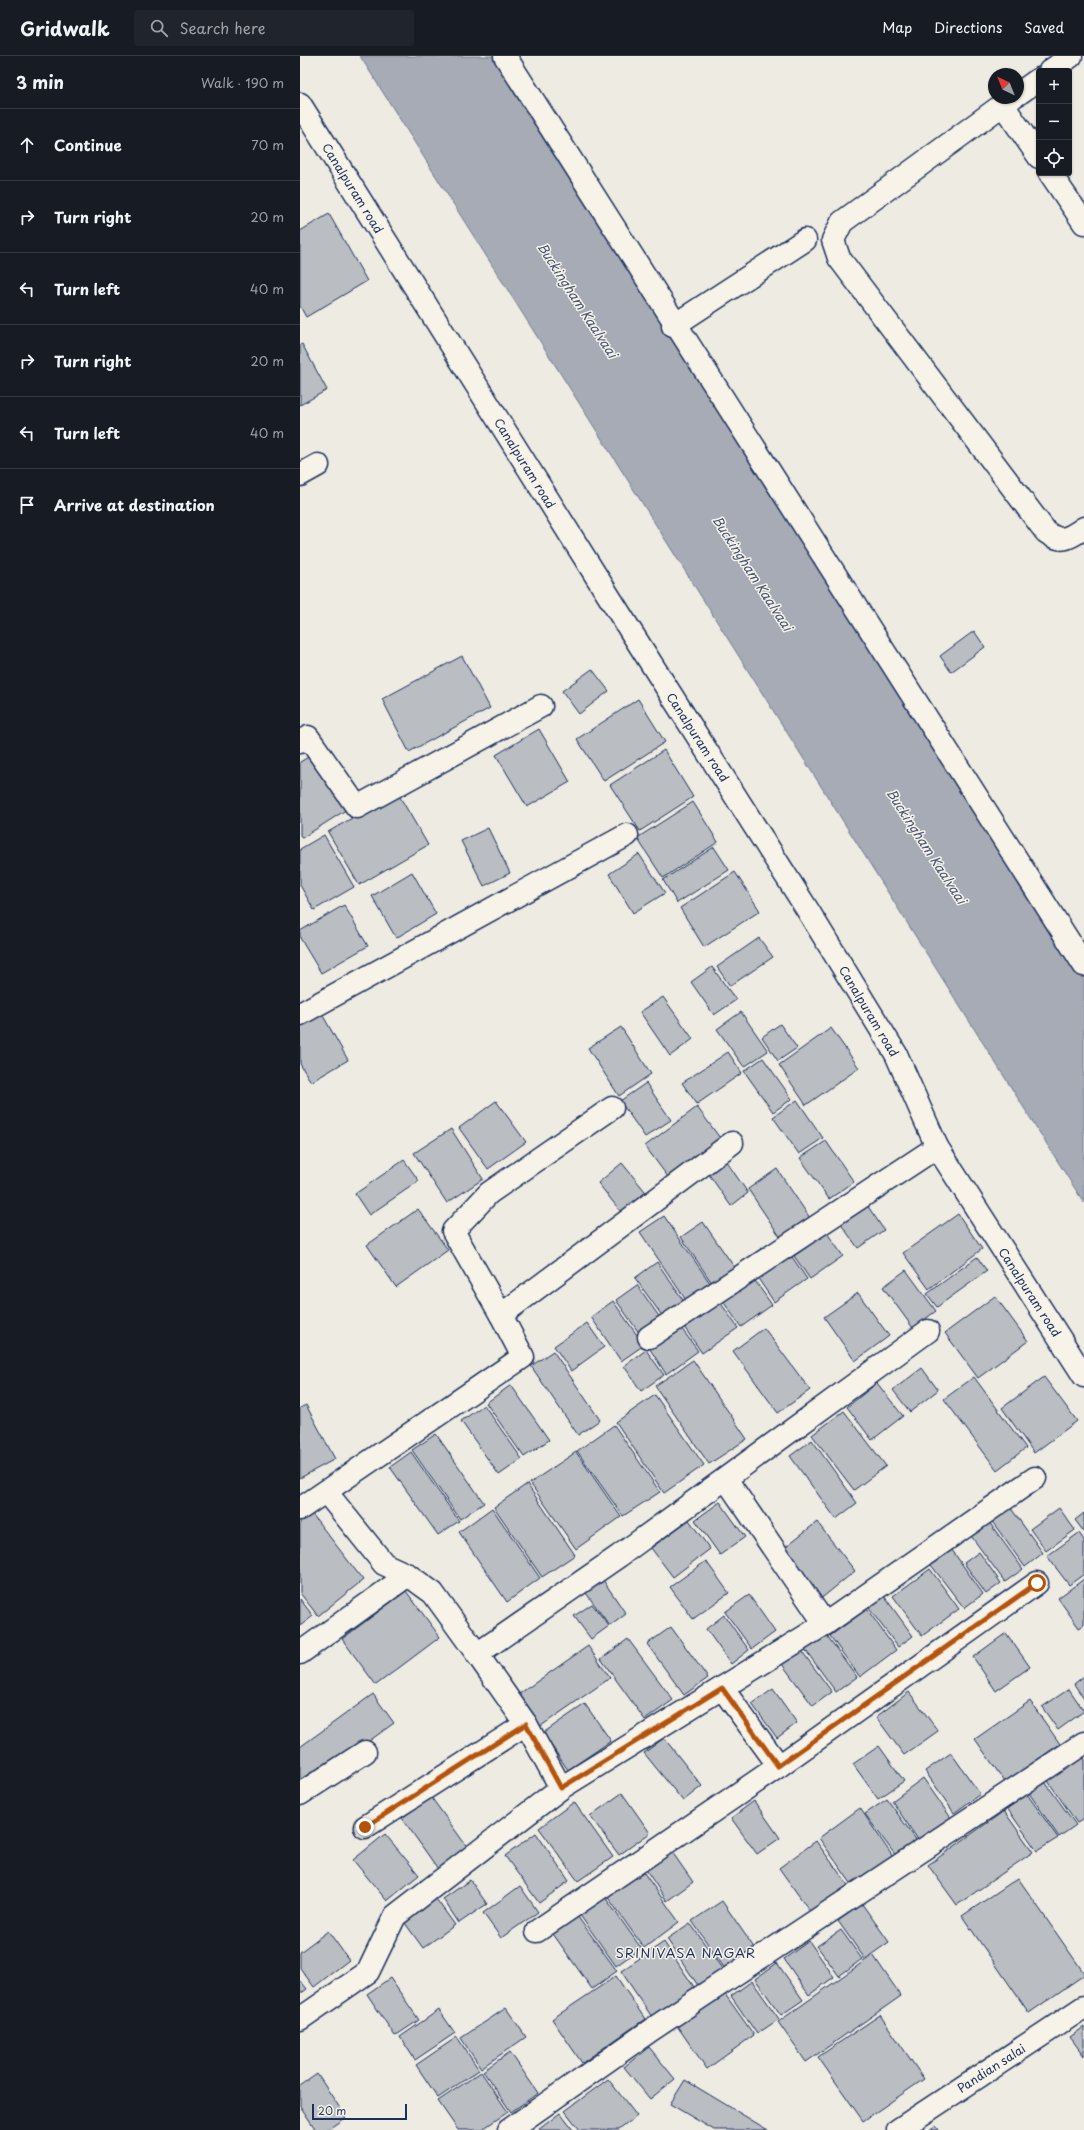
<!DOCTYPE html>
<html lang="en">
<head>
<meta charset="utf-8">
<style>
	body { margin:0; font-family:"Playpen Sans",sans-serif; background:#20242c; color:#f1f3f6 }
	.controls { position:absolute; right:12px; top:12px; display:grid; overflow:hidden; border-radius:4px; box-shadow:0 1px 3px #0004 }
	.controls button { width:36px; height:36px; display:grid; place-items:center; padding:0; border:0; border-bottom:1px solid #363941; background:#171b24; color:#f1f3f6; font:20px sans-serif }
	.compass { position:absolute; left:688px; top:12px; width:36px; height:36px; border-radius:50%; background:#171b24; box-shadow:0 1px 3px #0004; rotate:317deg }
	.scale { position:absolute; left:12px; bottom:10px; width:95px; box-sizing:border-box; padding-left:4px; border:2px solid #1b2f5e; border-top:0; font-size:11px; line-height:14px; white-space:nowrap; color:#1b2f5e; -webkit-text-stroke:3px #f7f3e8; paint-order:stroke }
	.stop { position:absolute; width:12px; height:12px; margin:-9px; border:3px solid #b45309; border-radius:50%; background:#fff }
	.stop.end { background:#b45309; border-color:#fff; box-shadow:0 1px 4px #0008 }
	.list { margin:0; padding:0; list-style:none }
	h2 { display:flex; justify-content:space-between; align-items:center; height:52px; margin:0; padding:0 16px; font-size:17px }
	h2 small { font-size:13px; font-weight:400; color:#9ea1a6 }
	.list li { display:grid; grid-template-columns:26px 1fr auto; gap:12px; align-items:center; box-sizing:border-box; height:72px; padding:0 16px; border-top:1px solid #363941 }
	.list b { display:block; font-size:15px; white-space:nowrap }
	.list em { font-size:13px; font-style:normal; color:#9ea1a6 }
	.icon { flex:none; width:22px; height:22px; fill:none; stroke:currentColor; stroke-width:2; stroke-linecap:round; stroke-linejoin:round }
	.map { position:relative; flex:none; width:784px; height:2074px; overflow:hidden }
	header { display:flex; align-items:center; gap:24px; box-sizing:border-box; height:56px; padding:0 20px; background:#171b24; border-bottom:1px solid #363941 }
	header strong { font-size:19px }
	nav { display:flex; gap:22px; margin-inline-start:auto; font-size:14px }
	.search { width:280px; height:36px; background:#20242c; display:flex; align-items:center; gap:10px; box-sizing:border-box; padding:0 14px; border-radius:4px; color:#9ea1a6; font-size:15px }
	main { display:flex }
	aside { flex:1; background:#171b24 }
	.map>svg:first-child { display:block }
	.water { fill:#a6abb5; stroke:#6e7992 }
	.building { fill:#babdc2; stroke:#1b2f5e }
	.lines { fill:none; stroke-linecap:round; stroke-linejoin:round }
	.street-casing { stroke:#1b2f5e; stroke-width:25 }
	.secondary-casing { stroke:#1b2f5e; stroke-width:25 }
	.street { stroke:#f7f3e8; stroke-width:22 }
	.secondary { stroke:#f7f3e8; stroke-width:22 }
	.route { stroke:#b45309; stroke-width:5 }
	.labels { text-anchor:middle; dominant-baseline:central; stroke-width:3; stroke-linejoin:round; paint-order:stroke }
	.street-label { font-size:12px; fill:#1b2f5e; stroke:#f7f3e8 }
	.water-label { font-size:13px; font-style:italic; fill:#455478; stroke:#f7f3e8 }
	.neighbourhood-label { font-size:13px; letter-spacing:1px; fill:#1b2f5e; stroke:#f7f3e8 }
</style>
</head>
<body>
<header>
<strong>Gridwalk</strong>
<div class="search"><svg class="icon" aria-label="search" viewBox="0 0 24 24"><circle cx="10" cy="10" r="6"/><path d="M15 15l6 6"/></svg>Search here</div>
<nav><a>Map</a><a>Directions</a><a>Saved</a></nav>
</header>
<main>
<aside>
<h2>3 min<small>Walk · 190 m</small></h2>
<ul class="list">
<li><svg class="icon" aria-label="ahead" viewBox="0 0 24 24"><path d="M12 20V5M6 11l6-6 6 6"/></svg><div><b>Continue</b></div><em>70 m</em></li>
<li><svg class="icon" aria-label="right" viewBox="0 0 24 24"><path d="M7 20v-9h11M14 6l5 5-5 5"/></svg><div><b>Turn right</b></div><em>20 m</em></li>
<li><svg class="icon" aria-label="left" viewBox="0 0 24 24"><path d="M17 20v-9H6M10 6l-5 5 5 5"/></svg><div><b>Turn left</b></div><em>40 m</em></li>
<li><svg class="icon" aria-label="right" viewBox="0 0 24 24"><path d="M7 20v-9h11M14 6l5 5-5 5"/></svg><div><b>Turn right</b></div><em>20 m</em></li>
<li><svg class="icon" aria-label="left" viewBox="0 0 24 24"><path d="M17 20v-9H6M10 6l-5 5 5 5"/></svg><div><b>Turn left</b></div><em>40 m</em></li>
<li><svg class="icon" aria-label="arrive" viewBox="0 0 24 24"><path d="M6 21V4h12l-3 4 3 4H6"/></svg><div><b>Arrive at destination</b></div></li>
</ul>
</aside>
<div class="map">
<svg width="784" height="2074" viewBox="0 0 784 2074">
	<rect width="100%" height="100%" fill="#eeebe2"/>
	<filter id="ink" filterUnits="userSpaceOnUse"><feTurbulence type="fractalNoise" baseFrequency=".025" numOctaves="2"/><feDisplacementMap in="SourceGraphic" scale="8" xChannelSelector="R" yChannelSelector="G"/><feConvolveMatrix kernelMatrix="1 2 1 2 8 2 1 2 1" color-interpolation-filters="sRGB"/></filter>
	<g filter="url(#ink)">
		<polygon class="water" points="60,0 202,0 784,914 784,1147"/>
		<g class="building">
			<polygon points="29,158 67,225 6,261 0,250 0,175"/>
			<polygon points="2,288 27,334 0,349 0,289"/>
			<polygon points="674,575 685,591 651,616 640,600"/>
			<polygon points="162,600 190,652 109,696 82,643"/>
			<polygon points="292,613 309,635 279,658 262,635"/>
			<polygon points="338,643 365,686 304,725 277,683"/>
			<polygon points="239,673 270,726 227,751 196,699"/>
			<polygon points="364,694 393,741 340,775 310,729"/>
			<polygon points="15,697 49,752 2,782 0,779 0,706"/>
			<polygon points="97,736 128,789 59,829 28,776"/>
			<polygon points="393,746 418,786 363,822 337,782"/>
			<polygon points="188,772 210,817 184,830 161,785"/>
			<polygon points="24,779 54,831 14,854 0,829 0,793"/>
			<polygon points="414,791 429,814 377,847 363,824"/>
			<polygon points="339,798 365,837 333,857 309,818"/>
			<polygon points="112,816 136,858 96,882 72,840"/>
			<polygon points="435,816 460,855 404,891 380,852"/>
			<polygon points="44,849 68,890 21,917 0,882 0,875"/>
			<polygon points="459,882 473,901 430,930 417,911"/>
			<polygon points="412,911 436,944 414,959 391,926"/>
			<polygon points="363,941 393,983 370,1000 340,956"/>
			<polygon points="441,956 468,995 444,1011 417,973"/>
			<polygon points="22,958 48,1004 11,1026 0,1008 0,971"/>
			<polygon points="480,968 497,992 478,1005 462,981"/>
			<polygon points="321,971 351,1018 319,1040 288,992"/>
			<polygon points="531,972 559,1012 506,1049 479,1009"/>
			<polygon points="428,996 442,1017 397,1048 382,1027"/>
			<polygon points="463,1002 492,1043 473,1056 444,1015"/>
			<polygon points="346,1027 371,1064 345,1081 320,1045"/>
			<polygon points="497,1044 523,1082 499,1098 473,1061"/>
			<polygon points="196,1045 226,1086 188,1113 159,1072"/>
			<polygon points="397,1051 423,1086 371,1125 345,1090"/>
			<polygon points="151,1073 183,1123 147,1147 114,1097"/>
			<polygon points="526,1085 554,1126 529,1143 500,1102"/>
			<polygon points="104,1104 119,1125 69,1159 55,1138"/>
			<polygon points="426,1105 448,1137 431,1150 408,1117"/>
			<polygon points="322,1107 349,1140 325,1161 298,1127"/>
			<polygon points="477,1113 512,1165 483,1185 448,1133"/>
			<polygon points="567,1149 584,1174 558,1192 540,1167"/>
			<polygon points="118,1153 148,1194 96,1231 67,1189"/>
			<polygon points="658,1158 682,1193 629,1233 603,1197"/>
			<polygon points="364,1160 412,1230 388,1247 340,1176"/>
			<polygon points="403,1166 437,1215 414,1230 381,1181"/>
			<polygon points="527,1177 543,1200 510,1223 494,1200"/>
			<polygon points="488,1195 507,1223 474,1246 455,1218"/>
			<polygon points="677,1201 687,1215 637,1251 627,1238"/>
			<polygon points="357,1206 387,1250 366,1265 335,1222"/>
			<polygon points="606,1214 636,1255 613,1272 583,1231"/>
			<polygon points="451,1219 472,1249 441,1271 420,1241"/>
			<polygon points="337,1229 363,1266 342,1281 316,1244"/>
			<polygon points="558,1237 589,1280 555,1305 524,1261"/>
			<polygon points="695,1240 728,1285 678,1322 645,1277"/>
			<polygon points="418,1243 438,1272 402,1297 382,1268"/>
			<polygon points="313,1245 344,1289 321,1305 291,1261"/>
			<polygon points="287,1267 304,1291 271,1315 254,1290"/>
			<polygon points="379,1269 398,1295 366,1318 348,1290"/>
			<polygon points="464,1272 510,1334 478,1357 433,1295"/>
			<polygon points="346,1294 364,1319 341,1335 324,1310"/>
			<polygon points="253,1295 300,1364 278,1379 231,1310"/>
			<polygon points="393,1304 447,1383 409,1408 355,1330"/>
			<polygon points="622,1312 638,1334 610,1356 593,1334"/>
			<polygon points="674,1321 726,1392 697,1414 644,1343"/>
			<polygon points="744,1321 777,1365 734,1397 702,1352"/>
			<polygon points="577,1327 603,1360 572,1384 547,1351"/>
			<polygon points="211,1329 249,1384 224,1401 186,1347"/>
			<polygon points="355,1339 404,1409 364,1437 316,1366"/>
			<polygon points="6,1349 35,1403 0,1422 0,1352"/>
			<polygon points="184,1349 222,1403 199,1419 161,1365"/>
			<polygon points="544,1355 586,1410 554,1434 512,1379"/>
			<polygon points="314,1369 360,1436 323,1460 277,1395"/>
			<polygon points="136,1378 184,1447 160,1463 112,1394"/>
			<polygon points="512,1384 557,1447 536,1463 490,1400"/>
			<polygon points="111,1396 159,1465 138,1479 90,1411"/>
			<polygon points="276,1396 321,1461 276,1493 230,1427"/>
			<polygon points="227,1428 275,1499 242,1521 194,1451"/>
			<polygon points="420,1446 445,1481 420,1499 395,1464"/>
			<polygon points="710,1451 743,1497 725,1511 691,1464"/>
			<polygon points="192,1452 240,1522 207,1546 159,1476"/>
			<polygon points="759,1452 775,1474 746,1495 730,1473"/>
			<polygon points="9,1454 63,1524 18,1560 0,1537 0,1460"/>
			<polygon points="784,1457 784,1476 775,1464"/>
			<polygon points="389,1464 410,1493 373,1521 351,1492"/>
			<polygon points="517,1466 555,1515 518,1545 480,1495"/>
			<polygon points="689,1466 723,1513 705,1526 671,1480"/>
			<polygon points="779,1477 784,1484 784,1518 769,1529 747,1500"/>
			<polygon points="652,1494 683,1538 664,1552 631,1509"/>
			<polygon points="679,1496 701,1527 686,1538 664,1507"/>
			<polygon points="406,1505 429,1537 393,1563 370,1531"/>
			<polygon points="630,1513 659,1553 622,1580 593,1540"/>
			<polygon points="784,1523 784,1569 779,1572 758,1542"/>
			<polygon points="303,1524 326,1558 310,1570 286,1537"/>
			<polygon points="106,1535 140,1581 76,1629 42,1583"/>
			<polygon points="449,1539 475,1576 452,1593 425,1556"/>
			<polygon points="584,1540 613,1580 598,1591 568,1551"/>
			<polygon points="0,1543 13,1560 0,1570"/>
			<polygon points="292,1548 309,1570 291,1583 274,1560"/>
			<polygon points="567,1553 596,1594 560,1621 530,1580"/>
			<polygon points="424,1559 449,1594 431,1608 406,1573"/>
			<polygon points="371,1571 408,1622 384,1639 347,1588"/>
			<polygon points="525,1577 557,1621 536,1636 504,1592"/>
			<polygon points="706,1577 730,1611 696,1635 673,1601"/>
			<polygon points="328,1583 373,1644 345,1664 301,1603"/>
			<polygon points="288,1590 310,1622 241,1670 219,1638"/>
			<polygon points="501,1594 532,1636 513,1650 482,1608"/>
			<polygon points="784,1620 784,1643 774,1628"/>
			<polygon points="473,1633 497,1667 477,1682 452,1648"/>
			<polygon points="769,1633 784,1655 758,1674 742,1651"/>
			<polygon points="609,1636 638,1675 604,1699 576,1661"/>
			<polygon points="73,1638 94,1667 7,1730 0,1721 0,1691"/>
			<polygon points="730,1645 760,1688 705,1726 675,1683"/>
			<polygon points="285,1648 311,1685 268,1714 243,1677"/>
			<polygon points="364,1682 402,1730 383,1745 344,1697"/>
			<polygon points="579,1690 604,1725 578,1743 553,1708"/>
			<polygon points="651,1697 680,1738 654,1757 625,1715"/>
			<polygon points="784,1699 784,1763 777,1767 748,1725"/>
			<polygon points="623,1722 651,1762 619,1785 592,1745"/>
			<polygon points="745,1726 776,1769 759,1781 729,1737"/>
			<polygon points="322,1737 350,1777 319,1799 290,1760"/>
			<polygon points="727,1738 758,1782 737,1795 707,1752"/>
			<polygon points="131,1741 168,1792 138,1813 102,1762"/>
			<polygon points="587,1743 617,1785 596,1800 565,1758"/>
			<polygon points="454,1745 480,1782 457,1798 431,1762"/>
			<polygon points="274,1746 313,1801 278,1825 239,1772"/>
			<polygon points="560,1752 593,1801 553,1830 519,1782"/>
			<polygon points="704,1755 733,1796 657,1849 628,1809"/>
			<polygon points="236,1777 269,1825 239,1847 205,1800"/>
			<polygon points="85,1778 119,1819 87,1845 53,1804"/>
			<polygon points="516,1785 550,1832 512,1858 479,1812"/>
			<polygon points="370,1793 393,1826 367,1845 344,1811"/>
			<polygon points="339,1810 379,1866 344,1892 304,1836"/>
			<polygon points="718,1822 784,1917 784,1919 729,1957 662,1860"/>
			<polygon points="170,1824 187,1848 159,1867 143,1843"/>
			<polygon points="220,1830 238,1856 201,1882 183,1857"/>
			<polygon points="302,1837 341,1892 316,1910 277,1855"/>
			<polygon points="134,1840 155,1869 123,1892 102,1863"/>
			<polygon points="422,1845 455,1893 425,1913 392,1865"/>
			<polygon points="562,1848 589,1886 565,1903 538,1865"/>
			<polygon points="275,1857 317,1915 292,1933 251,1875"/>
			<polygon points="390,1867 423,1914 399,1931 367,1883"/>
			<polygon points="541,1874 562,1903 539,1920 517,1890"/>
			<polygon points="28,1875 49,1904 14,1931 0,1912 0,1896"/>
			<polygon points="509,1885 534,1921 509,1939 484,1903"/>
			<polygon points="364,1886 394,1931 352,1961 321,1915"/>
			<polygon points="573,1899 601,1940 506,2006 478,1966"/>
			<polygon points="477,1907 503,1944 481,1959 455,1923"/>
			<polygon points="316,1920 345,1963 282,2007 252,1963"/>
			<polygon points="90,1922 119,1964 95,1980 67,1938"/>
			<polygon points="0,1924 7,1933 0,1938"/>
			<polygon points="452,1925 479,1963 457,1978 431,1940"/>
			<polygon points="422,1934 454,1979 407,2013 375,1967"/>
			<polygon points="206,1952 226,1981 181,2012 161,1982"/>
			<polygon points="139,1954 155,1977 115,2004 100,1981"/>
			<polygon points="580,1959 624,2023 563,2065 518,2001"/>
			<polygon points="784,1971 784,2000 770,1981"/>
			<polygon points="157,1981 179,2014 138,2042 116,2009"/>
			<polygon points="349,1991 375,2023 350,2043 324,2011"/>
			<polygon points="210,1996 238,2037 211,2056 183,2015"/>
			<polygon points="181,2016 208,2056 181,2074 158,2074 138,2045"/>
			<polygon points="17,2018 46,2061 27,2074 16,2074 0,2050 0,2030"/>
			<polygon points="308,2023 337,2060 319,2074 280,2074 265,2055"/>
			<polygon points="385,2024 468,2074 414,2074 370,2048"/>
			<polygon points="260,2057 273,2074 238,2074"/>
			<polygon points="635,2070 638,2074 629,2074"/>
		</g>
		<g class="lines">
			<defs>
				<g id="street">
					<polyline points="205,0 784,909"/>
					<polyline points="750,15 771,0"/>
					<polyline points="718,38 739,23"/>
					<path d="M 712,42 L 542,166 L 533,184 L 539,202 L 746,476 C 762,488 769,482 784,472"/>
					<polyline points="0,48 330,574 507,853 596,998 637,1091 784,1320"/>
					<polyline points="703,49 739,101"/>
					<polyline points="750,117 784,167"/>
					<polyline points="373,270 505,184"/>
					<polyline points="0,419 18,409"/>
					<polyline points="0,686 8,681 57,751 241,650"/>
					<polyline points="0,958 327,779"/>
					<polyline points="201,1259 432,1087"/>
					<polyline points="349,1281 637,1091"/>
					<polyline points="426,1423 525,1568"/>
					<polyline points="27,1437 84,1508 108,1519 133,1537 177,1598"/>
					<polyline points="0,1453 223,1301 201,1259 153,1175 189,1137 312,1052"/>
					<polyline points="0,1597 108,1519"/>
					<polyline points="422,1632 479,1710"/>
					<polyline points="261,1732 226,1668 177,1598 319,1500 628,1275"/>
					<polyline points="0,1738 65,1696"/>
					<polyline points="65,1771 226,1668"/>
					<polyline points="237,1875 479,1710 737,1527"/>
					<polyline points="0,1963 68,1916 95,1860 261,1732 525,1568 735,1422"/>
					<polyline points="209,2074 351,1974 784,1687"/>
				</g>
				<polyline id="secondary" points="598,2074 784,1951"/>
			</defs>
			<use href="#street" class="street-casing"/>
			<use href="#secondary" class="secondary-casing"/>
			<use href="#street" class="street"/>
			<use href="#secondary" class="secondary"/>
		</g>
	</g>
	<g class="lines" filter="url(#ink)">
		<polyline class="route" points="65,1771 226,1668 261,1732 422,1632 478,1710 737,1527"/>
	</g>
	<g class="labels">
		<g class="street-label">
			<text transform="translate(53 132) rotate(58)">Canalpuram road</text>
			<text transform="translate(225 407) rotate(58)">Canalpuram road</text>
			<text transform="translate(398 681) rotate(57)">Canalpuram road</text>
			<text transform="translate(569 955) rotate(59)">Canalpuram road</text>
			<text transform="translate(730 1236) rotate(57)">Canalpuram road</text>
			<text transform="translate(691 2012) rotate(-33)">Pandian salai</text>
		</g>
		<g class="water-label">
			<text transform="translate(278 244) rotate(57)">Buckingham Kaalvaai</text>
			<text transform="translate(453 517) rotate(57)">Buckingham Kaalvaai</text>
			<text transform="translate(627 790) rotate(57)">Buckingham Kaalvaai</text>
		</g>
		<g class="neighbourhood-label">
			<text x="386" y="1896">SRINIVASA NAGAR</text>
		</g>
	</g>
</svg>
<div class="controls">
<button>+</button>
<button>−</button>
<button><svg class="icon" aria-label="locate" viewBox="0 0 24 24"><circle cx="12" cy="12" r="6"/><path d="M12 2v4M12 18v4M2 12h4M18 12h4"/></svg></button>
</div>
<svg class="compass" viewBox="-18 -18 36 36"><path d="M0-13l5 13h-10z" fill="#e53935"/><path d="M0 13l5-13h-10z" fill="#9ea1a6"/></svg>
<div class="scale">20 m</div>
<div class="stop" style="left:737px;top:1527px"></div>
<div class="stop end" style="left:65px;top:1771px"></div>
</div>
</main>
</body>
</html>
